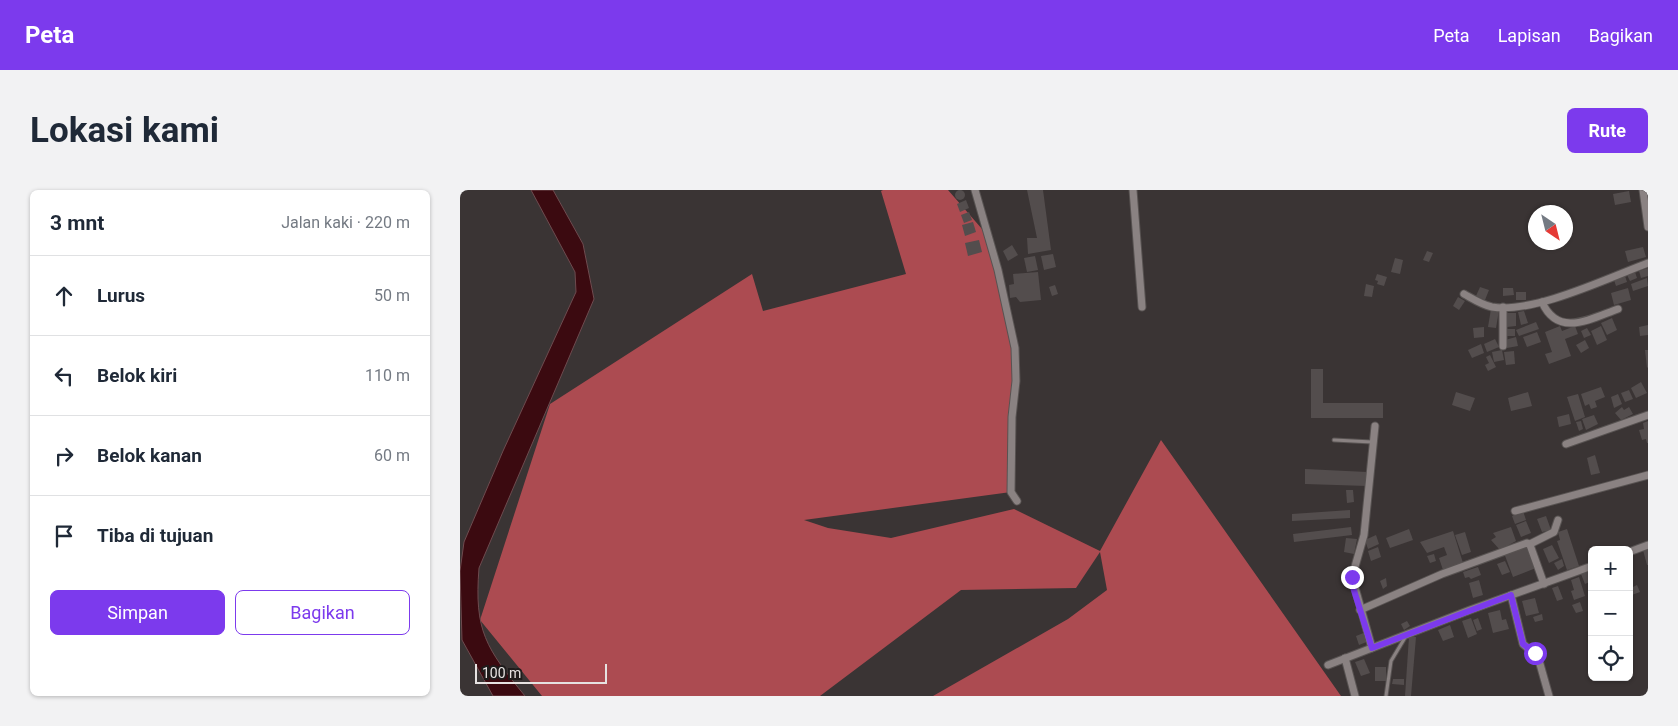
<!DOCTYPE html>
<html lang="id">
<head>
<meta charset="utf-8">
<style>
	body { margin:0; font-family:Roboto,sans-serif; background:#f2f2f3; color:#1f2937 }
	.controls { position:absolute; right:15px; bottom:15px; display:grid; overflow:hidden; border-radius:8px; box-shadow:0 1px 4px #0004 }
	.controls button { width:45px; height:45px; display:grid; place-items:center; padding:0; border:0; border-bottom:1px solid #e0e1e3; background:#fff; color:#1f2937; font:25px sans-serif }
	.compass { position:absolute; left:1068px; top:15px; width:45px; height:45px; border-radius:50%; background:#fff; box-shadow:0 1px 4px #0004; rotate:145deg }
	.scale { position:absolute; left:15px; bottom:12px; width:132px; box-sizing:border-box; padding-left:5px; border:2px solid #e6e2e1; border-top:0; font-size:14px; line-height:18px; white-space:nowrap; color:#e6e2e1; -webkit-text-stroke:4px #1f1c1c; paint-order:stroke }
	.stop { position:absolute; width:15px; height:15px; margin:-11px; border:4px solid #7c3aed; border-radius:50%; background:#fff }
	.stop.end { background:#7c3aed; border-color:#fff; box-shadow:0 1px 5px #0008 }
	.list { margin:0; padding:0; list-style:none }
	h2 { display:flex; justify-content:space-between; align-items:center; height:65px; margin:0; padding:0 20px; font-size:21px }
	h2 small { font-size:16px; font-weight:400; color:#747a83 }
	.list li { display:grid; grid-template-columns:32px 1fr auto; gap:15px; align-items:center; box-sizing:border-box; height:80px; padding:0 20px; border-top:1px solid #e0e1e3 }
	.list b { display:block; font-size:19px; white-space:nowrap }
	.list em { font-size:16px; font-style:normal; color:#747a83 }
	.actions { display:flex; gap:10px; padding:15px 20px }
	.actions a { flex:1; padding:11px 0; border:1px solid #7c3aed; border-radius:8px; text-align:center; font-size:18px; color:#7c3aed }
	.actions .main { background:#7c3aed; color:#fff }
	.icon { flex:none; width:28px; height:28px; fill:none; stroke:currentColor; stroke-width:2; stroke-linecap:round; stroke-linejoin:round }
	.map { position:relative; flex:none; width:1188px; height:506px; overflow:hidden; border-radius:8px }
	header { display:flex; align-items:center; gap:30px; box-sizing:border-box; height:70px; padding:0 25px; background:#7c3aed; color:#fff }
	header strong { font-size:24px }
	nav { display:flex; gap:28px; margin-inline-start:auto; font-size:18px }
	.intro { display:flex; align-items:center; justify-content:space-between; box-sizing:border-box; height:120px; padding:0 30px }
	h1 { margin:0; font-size:35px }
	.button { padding:12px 22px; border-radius:8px; background:#7c3aed; color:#fff; font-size:18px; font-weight:700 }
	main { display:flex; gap:30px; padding:0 30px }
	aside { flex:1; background:#fff; border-radius:8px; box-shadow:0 1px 4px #0004 }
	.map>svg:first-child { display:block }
	.forest { fill:#ac4b51 }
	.water { fill:#3b0a10; stroke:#6e4b4f }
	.building { fill:#534d4d }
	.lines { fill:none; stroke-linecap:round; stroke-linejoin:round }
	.lane-casing { stroke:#585352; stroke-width:5 }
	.street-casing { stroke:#585352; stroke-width:9 }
	.lane { stroke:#8a8282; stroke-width:3 }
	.street { stroke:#8a8282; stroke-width:7 }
	.route { stroke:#7c3aed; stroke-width:6 }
</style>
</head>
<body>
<header>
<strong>Peta</strong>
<nav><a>Peta</a><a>Lapisan</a><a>Bagikan</a></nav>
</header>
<div class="intro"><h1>Lokasi kami</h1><a class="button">Rute</a></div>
<main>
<aside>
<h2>3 mnt<small>Jalan kaki · 220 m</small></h2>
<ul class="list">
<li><svg class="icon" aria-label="ahead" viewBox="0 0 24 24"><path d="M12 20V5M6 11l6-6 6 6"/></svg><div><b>Lurus</b></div><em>50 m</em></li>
<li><svg class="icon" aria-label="left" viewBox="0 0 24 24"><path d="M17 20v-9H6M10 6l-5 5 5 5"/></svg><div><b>Belok kiri</b></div><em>110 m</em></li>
<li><svg class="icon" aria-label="right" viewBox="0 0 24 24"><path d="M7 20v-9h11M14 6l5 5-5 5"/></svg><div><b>Belok kanan</b></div><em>60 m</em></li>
<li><svg class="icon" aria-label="arrive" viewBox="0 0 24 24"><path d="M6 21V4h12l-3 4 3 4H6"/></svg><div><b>Tiba di tujuan</b></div></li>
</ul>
<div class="actions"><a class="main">Simpan</a><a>Bagikan</a></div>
</aside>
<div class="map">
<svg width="1188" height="506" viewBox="0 0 1188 506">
	<rect width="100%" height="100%" fill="#3a3434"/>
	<polygon class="forest" points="423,0 488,0 529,47 556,173 551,302 344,330 368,338 431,348 554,319 640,361 701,250 881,506 473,506 608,429 647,400 640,362 616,398 501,400 360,506 82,506 20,430 90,214 292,84 303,121 446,84 421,1"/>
	<path class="water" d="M 71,0 L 93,0 L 123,54 L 134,109 L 19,378 C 14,441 26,458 65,506 L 33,506 L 2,450 L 0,381 L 4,352 L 43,261 L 116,102 L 115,82 Z"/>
	<g class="building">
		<circle cx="500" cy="5" r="5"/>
		<polygon points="567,0 583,0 591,60 568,64 567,48 577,48"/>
		<polygon points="1169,1 1171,12 1155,15 1153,4"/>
		<polygon points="506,10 509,18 500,22 497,14"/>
		<polygon points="509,22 512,30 504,33 501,25"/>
		<polygon points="513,32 516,42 505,46 502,35"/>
		<polygon points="519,50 522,62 508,66 505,53"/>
		<polygon points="552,55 558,65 548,71 543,61"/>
		<polygon points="1183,57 1186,67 1168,72 1165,61"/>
		<polygon points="967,61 973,63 969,72 963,70"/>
		<polygon points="593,64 596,77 584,80 581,66"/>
		<polygon points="575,66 578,80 567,82 564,68"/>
		<polygon points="935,68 943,70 940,84 931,82"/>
		<polygon points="1188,78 1188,86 1181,88 1179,81"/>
		<polygon points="578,82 581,110 560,112 556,107 550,108 549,95 554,94 553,84"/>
		<polygon points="1175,82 1177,88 1170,91 1167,85"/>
		<polygon points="917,84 927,87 924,96 917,94 918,91 915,90"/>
		<polygon points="1165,86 1167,92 1156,96 1154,90"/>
		<polygon points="1187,88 1188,96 1173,101 1171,94"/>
		<polygon points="906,94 914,96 912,107 904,106"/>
		<polygon points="595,95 598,104 592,106 589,97"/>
		<polygon points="1020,97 1029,100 1025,110 1016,106"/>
		<polygon points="1043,98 1053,98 1054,105 1043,106"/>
		<polygon points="1168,98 1171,110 1154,115 1151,103"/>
		<rect x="1056" y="102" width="10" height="8"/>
		<polygon points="998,107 1005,111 999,120 993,116"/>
		<polygon points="1031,119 1039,120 1036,138 1028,137"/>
		<polygon points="1064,121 1068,133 1061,135 1058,122"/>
		<polygon points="1047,123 1056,123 1056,136 1047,137"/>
		<polygon points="1152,128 1157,140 1147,145 1141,133"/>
		<polygon points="1076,132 1079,139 1059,146 1056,140"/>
		<polygon points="1188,135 1188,145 1180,146 1179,137"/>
		<polygon points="1100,136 1102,141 1115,136 1118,144 1105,149 1111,166 1089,174 1085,164 1092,162 1085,142"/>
		<polygon points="1141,136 1147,150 1137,155 1131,141"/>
		<polygon points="1024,137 1024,147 1014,148 1013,138"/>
		<polygon points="1127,138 1131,145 1124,148 1121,141"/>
		<polygon points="1046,139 1055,139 1055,146 1047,146"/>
		<polygon points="1077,142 1081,152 1067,157 1063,147"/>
		<polygon points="1056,147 1058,156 1047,158 1045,150"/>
		<polygon points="1035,149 1039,157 1027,162 1024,154"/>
		<polygon points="1125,150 1129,158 1121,163 1116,155"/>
		<polygon points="1021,154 1024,163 1012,168 1008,160"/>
		<polygon points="1042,160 1044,170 1034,172 1032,162"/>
		<polygon points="1185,160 1188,160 1188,177 1187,178"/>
		<polygon points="1054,161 1055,174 1046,175 1044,162"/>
		<polygon points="1030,165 1036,177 1028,181 1025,175 1029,173 1026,167"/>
		<polygon points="851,179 863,179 863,213 923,213 923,228 851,228"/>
		<polygon points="1181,192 1187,203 1176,208 1171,198"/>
		<polygon points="1141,197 1145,207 1135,211 1137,217 1131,219 1129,214 1125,216 1121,204"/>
		<polygon points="1169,200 1173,209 1165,212 1161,203"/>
		<polygon points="996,202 1015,208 1010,221 992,215"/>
		<polygon points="1068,202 1072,216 1051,221 1048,208"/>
		<polygon points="1118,204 1125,227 1115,231 1107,207"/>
		<polygon points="1158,204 1162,214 1154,218 1151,207"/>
		<polygon points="1162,217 1164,220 1169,217 1173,224 1161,230 1155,223"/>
		<polygon points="1109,224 1111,234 1099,237 1097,227"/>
		<polygon points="1134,225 1138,234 1126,240 1122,229"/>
		<polygon points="1121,231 1123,239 1119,241 1116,232"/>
		<polygon points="1188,231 1188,253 1187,253 1186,249 1182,250 1179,240 1184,239 1183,233"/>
		<polygon points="1135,265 1140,283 1131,285 1127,268"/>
		<polygon points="845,279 907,282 907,296 845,294"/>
		<polygon points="886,300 893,300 894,312 887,313"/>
		<polygon points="890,320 890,328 832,331 832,324"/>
		<polygon points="1063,321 1066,330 1055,334 1052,326"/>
		<polygon points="1086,326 1091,340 1082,342 1077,329"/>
		<polygon points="1066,331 1071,343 1061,347 1056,335"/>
		<polygon points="891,337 892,345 834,352 833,344"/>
		<polygon points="1051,337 1056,351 1040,360 1031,350 1036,347 1033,343"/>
		<polygon points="949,339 953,350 930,358 926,348"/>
		<polygon points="1107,339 1119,376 1107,380 1097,351 1100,350 1098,342"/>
		<polygon points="993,341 1003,373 983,380 979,368 987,365 984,357 967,363 960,352"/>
		<polygon points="1005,342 1011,362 1002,365 995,345"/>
		<polygon points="916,345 919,354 908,359 905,350"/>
		<polygon points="886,348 897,349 894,364 884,362"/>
		<polygon points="1068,354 1076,378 1053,387 1044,363"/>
		<polygon points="1092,355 1099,368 1089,373 1083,359"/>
		<polygon points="918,357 921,367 911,371 908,361"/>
		<polygon points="1188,358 1188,375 1187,375 1183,360"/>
		<polygon points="974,364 976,371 970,373 967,366"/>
		<polygon points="1102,369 1104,376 1098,380 1094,373"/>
		<polygon points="1045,371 1050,382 1042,385 1037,374"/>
		<polygon points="1018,377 1021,385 1011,389 1009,387 1005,388 1003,382"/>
		<polygon points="1132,380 1132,391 1125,394 1121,384"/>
		<polygon points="1119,387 1125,406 1114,410 1111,401 1114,400 1111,390"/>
		<polygon points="926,388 927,396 923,399 920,391"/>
		<polygon points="1019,390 1023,405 1013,408 1009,393"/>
		<polygon points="1177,395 1180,402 1169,406 1169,399"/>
		<polygon points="1098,396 1103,409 1097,411 1092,398"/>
		<polygon points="1075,408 1079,423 1066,426 1062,411"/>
		<polygon points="1120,412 1123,421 1116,423 1112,415"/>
		<polygon points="1040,420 1042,430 1046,429 1049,439 1033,443 1028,423"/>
		<polygon points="1082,424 1083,430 1075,432 1073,427"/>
		<polygon points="1011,428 1017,444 1008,448 1002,431"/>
		<polygon points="1018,428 1022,439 1017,441 1013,430"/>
		<polygon points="947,431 950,436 944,440 941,434"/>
		<polygon points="990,435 994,447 983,451 978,440"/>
		<polygon points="906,442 909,451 899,455 896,446"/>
		<polygon points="949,447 956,447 951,506 945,506"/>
		<polygon points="904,469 910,483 901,486 895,472"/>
		<rect x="915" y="477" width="11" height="14"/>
		<polygon points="933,489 944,489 944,495 932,494"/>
	</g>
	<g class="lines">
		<defs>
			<g id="lane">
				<polyline points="874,250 912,252"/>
				<polyline points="926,506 931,471 946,446"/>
			</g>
			<g id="street">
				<polyline points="515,0 538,80 555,158 556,191 552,227 551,302 557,311"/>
				<polyline points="673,0 682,117"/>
				<polyline points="1183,0 1188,37"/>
				<path d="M 1004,104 C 1013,109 1022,115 1032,117 C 1073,124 1148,88 1188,73"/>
				<path d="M 1082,112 C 1098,148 1130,129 1158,119"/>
				<polyline points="1043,156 1043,117"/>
				<polyline points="1106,254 1188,225"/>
				<polyline points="1055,321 1188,285"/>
				<polyline points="1070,354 1094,342 1098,330"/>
				<polyline points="1169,362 1188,355"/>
				<polyline points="1051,405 1063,454 1078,467 1089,506"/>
				<polyline points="900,420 982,384 1067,353 1070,355 1084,394"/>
				<polyline points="912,458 892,387 904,345 915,236"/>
				<polyline points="885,468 895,506"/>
				<polyline points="868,475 1010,420 1132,376"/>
			</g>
		</defs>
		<use href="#lane" class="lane-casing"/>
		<use href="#street" class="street-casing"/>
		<use href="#lane" class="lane"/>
		<use href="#street" class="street"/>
	</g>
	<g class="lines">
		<polyline class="route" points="892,387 892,394 912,458 1051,405 1063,454 1075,463"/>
	</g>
</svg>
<div class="controls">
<button>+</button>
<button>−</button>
<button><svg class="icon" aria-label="locate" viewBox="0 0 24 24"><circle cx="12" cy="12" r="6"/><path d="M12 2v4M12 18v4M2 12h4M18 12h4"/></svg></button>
</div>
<svg class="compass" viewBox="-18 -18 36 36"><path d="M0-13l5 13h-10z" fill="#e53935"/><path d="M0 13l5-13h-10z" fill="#747a83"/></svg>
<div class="scale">100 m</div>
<div class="stop" style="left:1075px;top:463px"></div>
<div class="stop end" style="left:892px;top:387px"></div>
</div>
</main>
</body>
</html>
